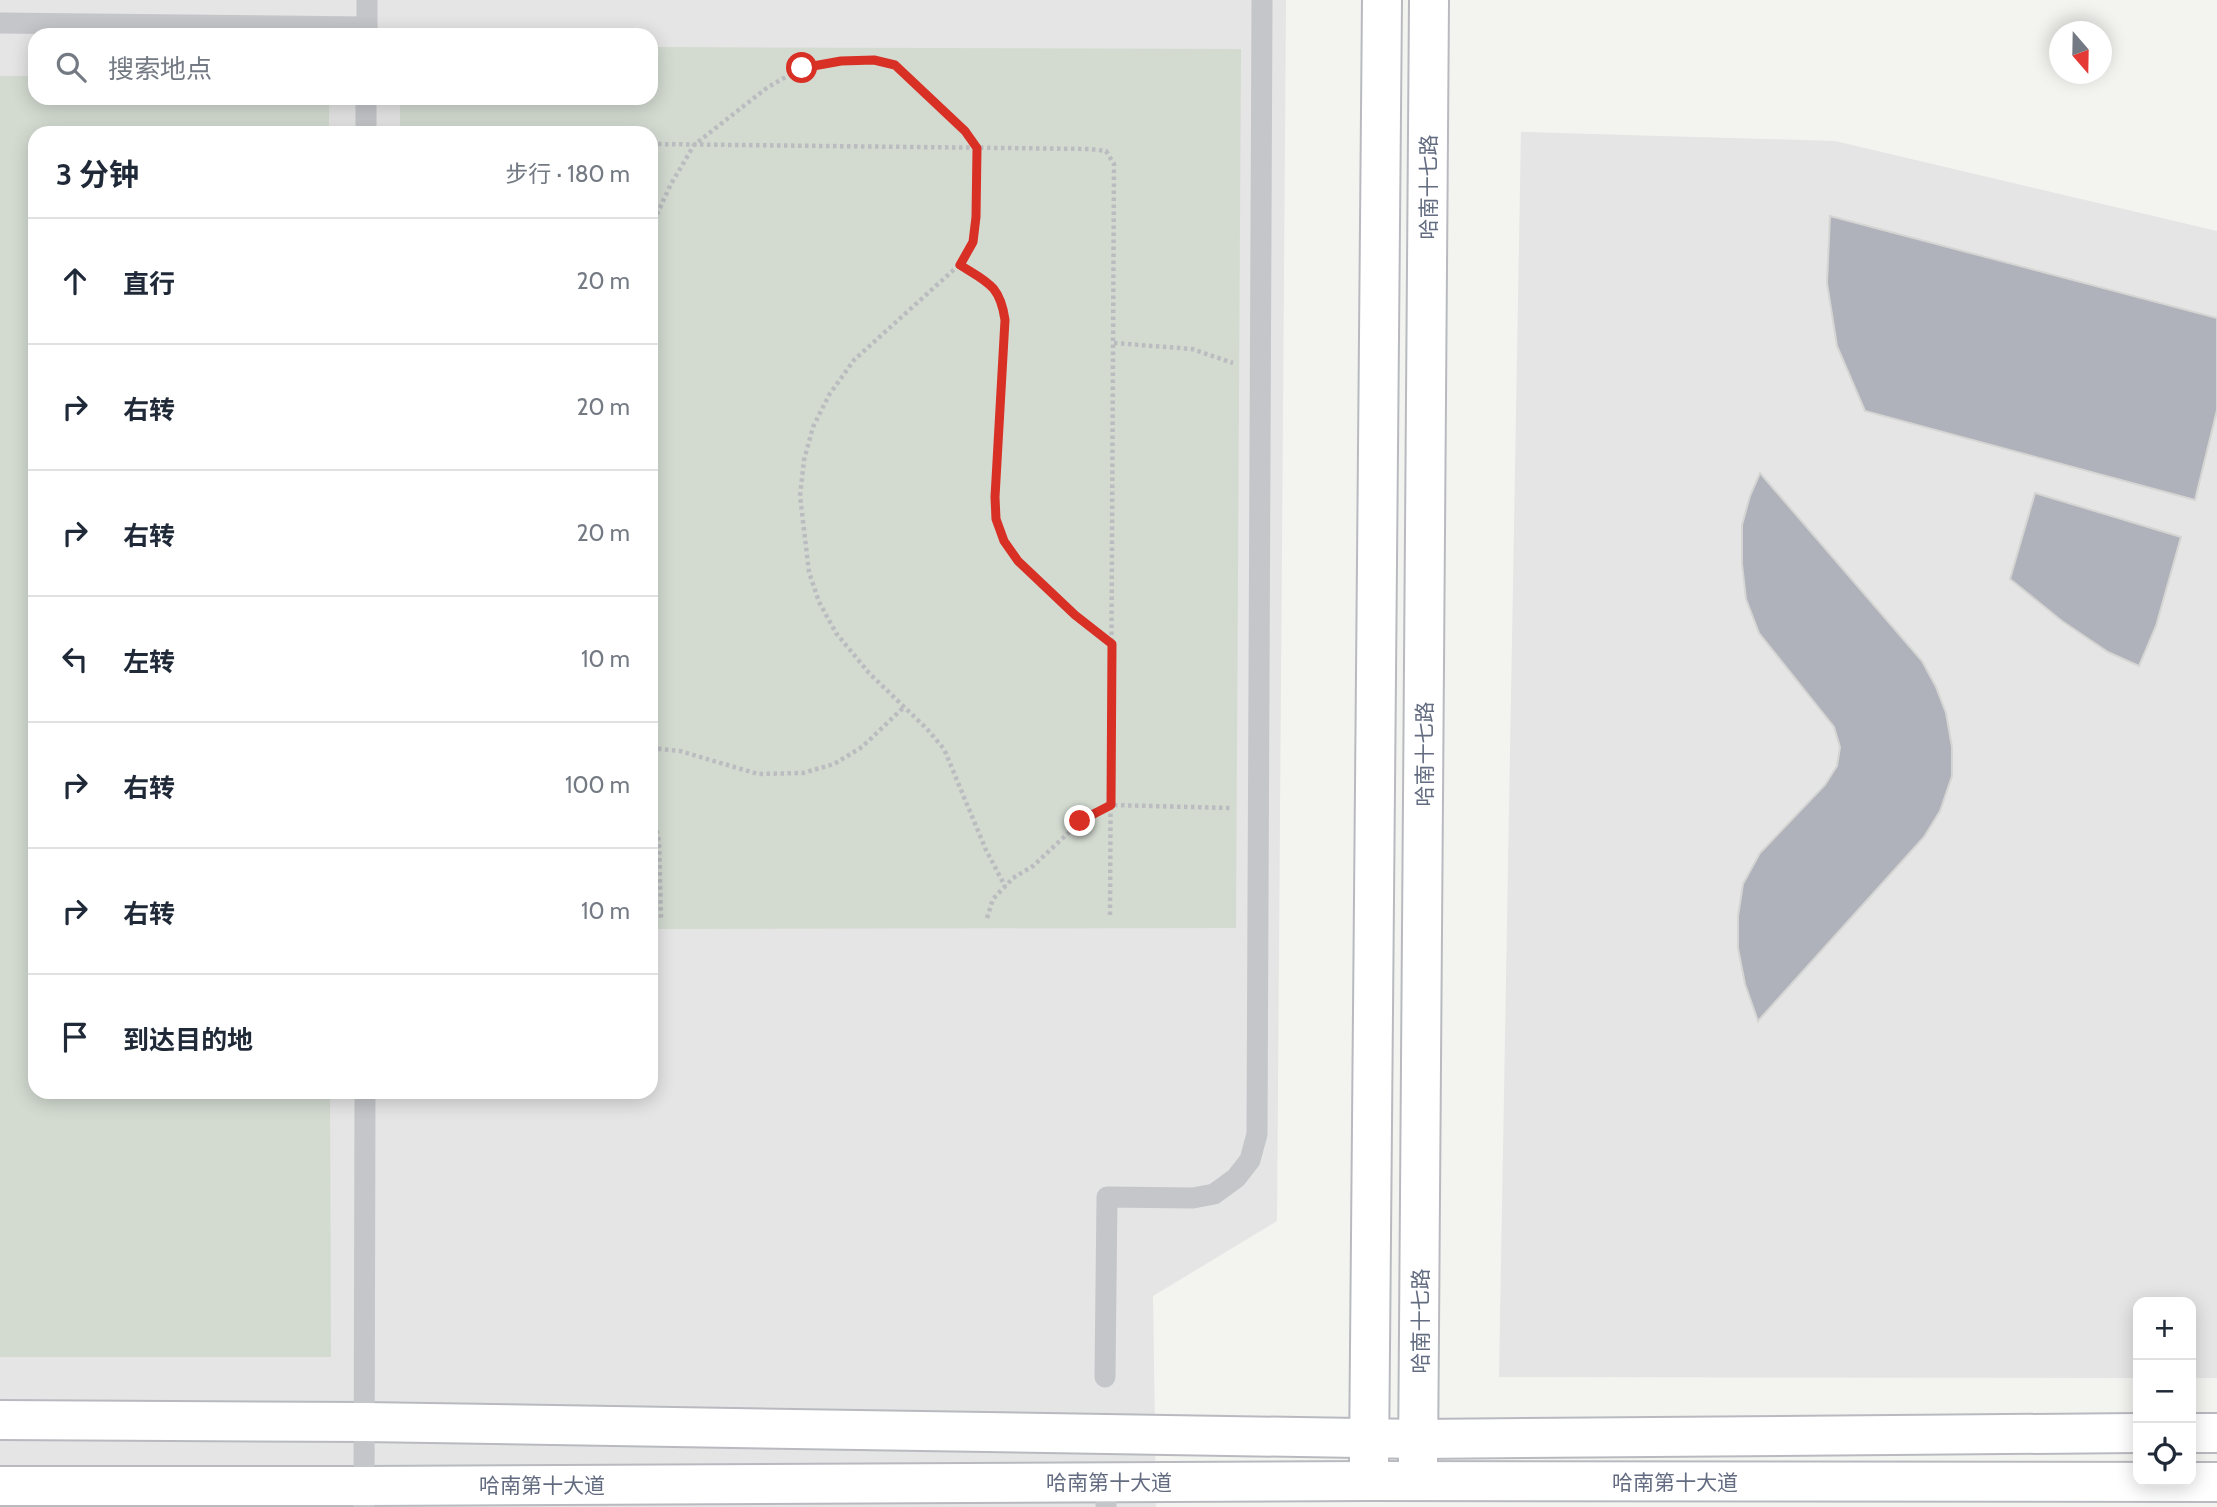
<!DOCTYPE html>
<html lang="zh">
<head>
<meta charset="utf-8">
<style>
	body { margin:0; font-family:Cabin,"Noto Sans SC",sans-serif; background:#f6f6f7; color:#1f2937 }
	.controls { position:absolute; right:21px; bottom:21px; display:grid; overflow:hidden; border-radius:14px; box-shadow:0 4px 18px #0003 }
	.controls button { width:63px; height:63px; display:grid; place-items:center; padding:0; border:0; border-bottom:2px solid #e0e1e3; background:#fff; color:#1f2937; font:35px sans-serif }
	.compass { position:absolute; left:2049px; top:21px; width:63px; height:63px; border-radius:50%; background:#fff; box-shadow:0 4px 18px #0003; rotate:160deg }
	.stop { position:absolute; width:21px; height:21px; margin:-16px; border:5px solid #d93025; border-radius:50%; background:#fff }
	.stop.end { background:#d93025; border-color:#fff; box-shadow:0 2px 7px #0008 }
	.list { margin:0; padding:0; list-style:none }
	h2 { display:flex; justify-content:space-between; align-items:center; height:91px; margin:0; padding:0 28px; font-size:30px }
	h2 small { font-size:23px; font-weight:400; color:#747a83 }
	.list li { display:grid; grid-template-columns:46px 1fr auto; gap:21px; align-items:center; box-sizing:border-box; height:126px; padding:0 28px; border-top:2px solid #e0e1e3 }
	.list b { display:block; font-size:26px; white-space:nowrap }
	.list em { font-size:23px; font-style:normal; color:#747a83 }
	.icon { flex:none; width:38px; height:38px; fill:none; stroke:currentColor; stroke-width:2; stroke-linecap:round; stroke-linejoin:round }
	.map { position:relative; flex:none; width:2217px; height:1507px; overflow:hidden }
	.search { position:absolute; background:#fff; box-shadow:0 4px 18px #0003; left:28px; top:28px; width:630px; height:77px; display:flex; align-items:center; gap:18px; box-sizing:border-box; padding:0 24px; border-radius:21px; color:#747a83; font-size:26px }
	.panel { position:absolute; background:#fff; box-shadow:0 4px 18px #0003; left:28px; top:126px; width:630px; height:973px; border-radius:21px }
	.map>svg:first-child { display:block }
	.built { fill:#e4e5e4; fill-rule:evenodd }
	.green { fill:#d3dbd1 }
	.building { fill:#afb2ba; stroke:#d5d5d3; stroke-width:2 }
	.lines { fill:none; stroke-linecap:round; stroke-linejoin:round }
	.secondary-casing { stroke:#b8bac0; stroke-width:42 }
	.path { stroke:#bbbcbf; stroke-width:4.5; stroke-dasharray:3.5 3.5; stroke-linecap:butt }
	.lane { stroke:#c4c6ca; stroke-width:21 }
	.secondary { stroke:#fff; stroke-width:38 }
	.route { stroke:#d93025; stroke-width:9 }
	.labels { text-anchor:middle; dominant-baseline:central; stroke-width:7; stroke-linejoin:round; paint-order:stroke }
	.street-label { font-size:21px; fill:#636c81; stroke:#fff }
</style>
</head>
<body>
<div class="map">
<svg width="2217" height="1507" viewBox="0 0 2217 1507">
	<rect width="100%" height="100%" fill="#f3f4f0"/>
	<g class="built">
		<path d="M 0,0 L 1286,0 L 1277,1221 L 1153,1296 L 1156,1507 L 0,1507 ZM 35,35 L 651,35 L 651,98 L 35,98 ZM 35,133 L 651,133 L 651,1092 L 35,1092 Z"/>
		<polygon points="1521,132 1835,141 2217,231 2217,1378 2191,1378 2191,1302 2138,1302 2138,1378 1499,1377"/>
	</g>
	<g class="green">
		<polygon points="651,47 1241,49 1236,928 651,929 651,133 400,133 400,98 651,98"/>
		<polygon points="0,76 35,76 35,98 329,98 329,133 35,133 35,1092 330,1092 331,1357 0,1357"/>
	</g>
	<g class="building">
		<polygon points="1830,216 2217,318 2217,410 2195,500 1865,411 1837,346 1827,283"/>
		<polygon points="1760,473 1922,661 1936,687 1946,713 1952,747 1952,776 1940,811 1924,837 1758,1021 1745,984 1738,948 1738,916 1743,884 1760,853 1825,785 1837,766 1840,747 1834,727 1759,633 1746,599 1742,564 1742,525 1750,496"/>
		<polygon points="2035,493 2181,537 2156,626 2139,666 2108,652 2062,621 2010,579"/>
	</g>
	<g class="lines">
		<defs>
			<g id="secondary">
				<polyline points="0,1420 365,1422 1419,1439 2138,1433"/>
				<polyline points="2191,1433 2217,1433"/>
				<polyline points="1369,1461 1382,0"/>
				<polyline points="1418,1463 1429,0"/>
				<polyline points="0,1486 364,1486 1368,1481 2217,1482"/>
			</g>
		</defs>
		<use href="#secondary" class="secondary-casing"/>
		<g class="path">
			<polyline points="651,144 1090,149 1106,151 1114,164 1110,918"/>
			<path d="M 651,227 L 671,184 L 694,145 L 768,87 L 802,68 L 841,61 L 874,60 L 895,65 L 965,131 L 977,148 L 973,242 L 959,265 C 987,282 1000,285 1005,320 L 995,497 L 996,519 L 1004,541 L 1018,561 L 1075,615 L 1111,644"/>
			<polyline points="959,265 854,360 829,395 813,427 804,460 800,496 809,572 819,602 836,633 869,673 927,729 944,749 986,850 1005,886"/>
			<polyline points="1114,343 1192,349 1233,363"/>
			<polyline points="651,748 680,751 758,774 803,773 834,764 862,747 904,707"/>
			<polyline points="651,803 659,842 661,918"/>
			<polyline points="987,918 993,899 1013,878 1033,866 1080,822 1111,805 1230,808"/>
		</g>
		<g class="lane">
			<polyline points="0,23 367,27"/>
			<polyline points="367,35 367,0"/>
			<polyline points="366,133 366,98"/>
			<polyline points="1105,1377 1107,1197 1193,1198 1214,1194 1236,1178 1250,1160 1257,1134 1262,0"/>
			<polyline points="364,1507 365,1092"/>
			<polyline points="1106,1507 1106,1482"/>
		</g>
		<use href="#secondary" class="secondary"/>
	</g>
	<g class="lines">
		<path class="route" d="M 802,68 L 841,61 L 874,60 L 895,65 L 965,131 L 977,148 L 976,217 L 973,242 L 960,265 C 987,282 1000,285 1005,320 L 995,497 L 996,519 L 1004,541 L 1018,561 L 1075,615 L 1112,644 L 1111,805 L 1080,821"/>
	</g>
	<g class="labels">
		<g class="street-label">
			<text transform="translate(1428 187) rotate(-90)">哈南十七路</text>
			<text transform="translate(1424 754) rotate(-90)">哈南十七路</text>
			<text transform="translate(1420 1321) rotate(-90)">哈南十七路</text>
			<text x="1109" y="1482">哈南第十大道</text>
			<text x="1675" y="1482">哈南第十大道</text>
			<text x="542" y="1485">哈南第十大道</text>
		</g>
	</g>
</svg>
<div class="controls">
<button>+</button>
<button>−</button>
<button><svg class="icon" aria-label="locate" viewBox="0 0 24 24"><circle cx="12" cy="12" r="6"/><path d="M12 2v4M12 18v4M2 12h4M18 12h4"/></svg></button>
</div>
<svg class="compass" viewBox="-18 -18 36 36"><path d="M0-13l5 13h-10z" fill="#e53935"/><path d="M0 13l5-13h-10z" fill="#747a83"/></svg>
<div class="stop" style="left:802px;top:68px"></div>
<div class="stop end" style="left:1080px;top:821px"></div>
<div class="search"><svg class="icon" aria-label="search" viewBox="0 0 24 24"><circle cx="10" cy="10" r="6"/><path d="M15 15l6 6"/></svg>搜索地点</div>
<section class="panel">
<h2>3 分钟<small>步行 · 180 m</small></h2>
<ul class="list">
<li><svg class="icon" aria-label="ahead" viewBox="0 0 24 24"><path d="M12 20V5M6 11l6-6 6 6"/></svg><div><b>直行</b></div><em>20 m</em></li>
<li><svg class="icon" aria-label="right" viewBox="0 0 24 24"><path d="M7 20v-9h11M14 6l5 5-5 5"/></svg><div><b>右转</b></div><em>20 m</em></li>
<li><svg class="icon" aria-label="right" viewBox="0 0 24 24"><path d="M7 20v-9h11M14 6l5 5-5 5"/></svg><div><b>右转</b></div><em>20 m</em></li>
<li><svg class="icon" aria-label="left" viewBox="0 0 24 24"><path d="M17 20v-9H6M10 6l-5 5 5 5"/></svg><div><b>左转</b></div><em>10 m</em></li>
<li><svg class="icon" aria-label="right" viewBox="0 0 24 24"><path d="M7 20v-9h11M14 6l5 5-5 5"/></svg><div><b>右转</b></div><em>100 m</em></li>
<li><svg class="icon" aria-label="right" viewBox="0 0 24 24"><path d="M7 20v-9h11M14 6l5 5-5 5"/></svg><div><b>右转</b></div><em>10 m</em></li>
<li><svg class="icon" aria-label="arrive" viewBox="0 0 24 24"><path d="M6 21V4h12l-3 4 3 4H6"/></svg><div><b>到达目的地</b></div></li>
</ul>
</section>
</div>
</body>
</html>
